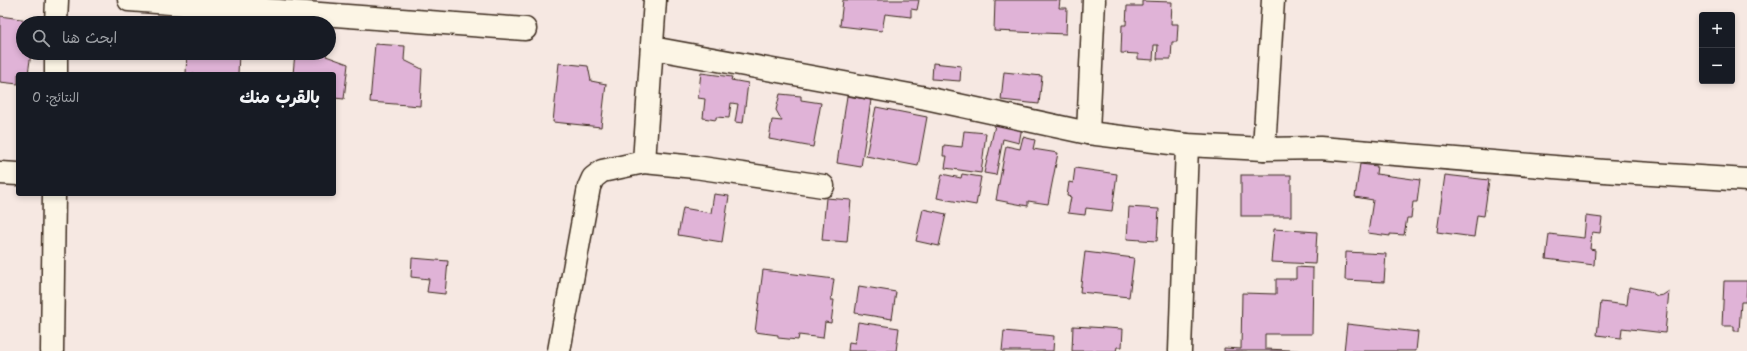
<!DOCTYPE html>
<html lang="ar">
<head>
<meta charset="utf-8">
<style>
	body { margin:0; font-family:"Shantell Sans","Playpen Sans Arabic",sans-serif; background:#242831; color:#f1f3f6; direction:rtl }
	.controls { position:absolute; right:12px; top:12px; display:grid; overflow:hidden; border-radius:4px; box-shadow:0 2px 6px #0003 }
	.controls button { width:36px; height:36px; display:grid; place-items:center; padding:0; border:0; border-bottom:1px solid #363941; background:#171b24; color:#f1f3f6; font:20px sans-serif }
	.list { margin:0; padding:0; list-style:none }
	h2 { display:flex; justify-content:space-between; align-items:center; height:52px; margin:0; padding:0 16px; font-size:17px }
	h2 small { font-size:13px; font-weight:400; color:#9ea1a6 }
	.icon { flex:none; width:22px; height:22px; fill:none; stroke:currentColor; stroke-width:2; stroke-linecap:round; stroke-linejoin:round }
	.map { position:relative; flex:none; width:1747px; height:351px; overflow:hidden; direction:ltr }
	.search { position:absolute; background:#171b24; box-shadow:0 2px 6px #0003; left:16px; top:16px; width:320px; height:44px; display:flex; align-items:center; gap:10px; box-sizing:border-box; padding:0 14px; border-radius:22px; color:#9ea1a6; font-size:15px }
	.panel { position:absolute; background:#171b24; box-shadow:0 2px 6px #0003; left:16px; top:72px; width:320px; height:124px; border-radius:4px; direction:rtl }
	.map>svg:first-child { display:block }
	.building { fill:#e0b3d7; stroke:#3b2a1e }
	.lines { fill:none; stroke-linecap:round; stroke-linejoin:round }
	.street-casing { stroke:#3b2a1e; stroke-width:25 }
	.secondary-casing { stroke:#3b2a1e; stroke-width:25 }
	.street { stroke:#fcf5e5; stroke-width:22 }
	.secondary { stroke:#fcf5e5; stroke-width:22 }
</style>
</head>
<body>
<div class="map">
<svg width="1747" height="351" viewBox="0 0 1747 351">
	<rect width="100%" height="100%" fill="#f6e8e2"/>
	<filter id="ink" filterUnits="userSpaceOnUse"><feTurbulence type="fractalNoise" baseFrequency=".025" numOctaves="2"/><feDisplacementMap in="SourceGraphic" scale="8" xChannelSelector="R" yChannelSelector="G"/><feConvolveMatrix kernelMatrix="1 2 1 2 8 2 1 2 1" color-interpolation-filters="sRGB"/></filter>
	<g filter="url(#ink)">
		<g class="building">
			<polygon points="843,0 919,0 917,10 911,9 911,17 885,14 882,31 840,26"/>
			<polygon points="995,0 1060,0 1059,8 1067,8 1066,34 994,31"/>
			<polygon points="1142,1 1172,2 1171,24 1178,24 1177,42 1172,42 1171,59 1157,59 1158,45 1154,45 1153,60 1138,59 1138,54 1121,53 1122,25 1126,25 1127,6 1142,6"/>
			<polygon points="0,16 35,21 35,23 23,23 23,53 31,53 28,74 18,74 18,84 0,82"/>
			<polygon points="375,44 405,46 404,60 422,69 420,106 370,102"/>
			<polygon points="187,53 239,53 238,74 186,74"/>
			<polygon points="295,53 327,53 326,56 348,64 344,99 334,98 334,74 293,74"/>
			<polygon points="559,63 588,66 591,81 606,84 601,127 553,122"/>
			<polygon points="933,63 961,66 960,81 932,79"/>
			<polygon points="1004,72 1042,76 1039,104 1001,100"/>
			<polygon points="701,73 732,77 731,80 748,83 743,123 735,122 738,104 731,103 729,118 716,117 716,120 703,118 705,99 698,98"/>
			<polygon points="780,94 801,96 801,100 821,103 813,147 769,139 772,120 782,121 776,110"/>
			<polygon points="847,96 871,100 861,167 837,163"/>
			<polygon points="876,107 927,117 918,166 866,156"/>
			<polygon points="996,121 1022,127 1019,143 1003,139 996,175 984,173"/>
			<polygon points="964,131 986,133 981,173 945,168 947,156 943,156 944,145 962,147"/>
			<polygon points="1023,137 1035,140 1033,149 1058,153 1048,204 1028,201 1028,206 996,200 1006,146 1020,149"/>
			<polygon points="1360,164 1377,166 1376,174 1420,180 1417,202 1413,202 1411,218 1407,218 1404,235 1390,234 1390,236 1368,233 1373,200 1355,197"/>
			<polygon points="1075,168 1117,174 1112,211 1086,208 1085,215 1068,213 1071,197 1067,196 1069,182 1073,183"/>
			<polygon points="942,174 961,178 962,174 981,177 976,205 937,198"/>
			<rect x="1241" y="175" width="50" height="41"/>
			<polygon points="1445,175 1489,180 1484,216 1477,215 1474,237 1437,232"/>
			<polygon points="714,194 729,196 722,242 678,235 683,208 711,213"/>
			<polygon points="826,198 851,200 847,242 822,240"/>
			<polygon points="1129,207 1159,209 1157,241 1127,239"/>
			<polygon points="923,209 946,214 939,246 916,241"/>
			<polygon points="1586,216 1602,218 1600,233 1592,232 1590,249 1595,250 1594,265 1546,259 1549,234 1584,238"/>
			<polygon points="1274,229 1317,232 1315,264 1271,262"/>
			<polygon points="1085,252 1134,258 1129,297 1080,292"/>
			<polygon points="1346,252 1386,254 1384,282 1345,280"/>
			<polygon points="412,258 448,261 445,294 427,292 429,279 411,277"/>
			<polygon points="1296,267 1313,268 1312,334 1265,334 1265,349 1312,351 1224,351 1224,348 1241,349 1242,293 1276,294 1276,279 1296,279"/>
			<polygon points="763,270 834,279 831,300 834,300 831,323 825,322 823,338 799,335 798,340 778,338 778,335 755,332"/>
			<polygon points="1724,281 1747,281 1746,302 1741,302 1739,331 1734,331 1734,326 1722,326"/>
			<polygon points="859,286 896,292 892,319 855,313"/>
			<polygon points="1629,287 1649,291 1657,296 1663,295 1669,291 1665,333 1622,328 1621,338 1597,335 1601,302 1627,305"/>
			<polygon points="858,322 899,328 896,351 848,351 849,342 855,343"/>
			<polygon points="1347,324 1418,332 1416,351 1344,351"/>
			<polygon points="1073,326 1123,329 1122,347 1117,347 1116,351 1072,351"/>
			<polygon points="1004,331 1054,336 1053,351 1002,351"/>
		</g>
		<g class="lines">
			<defs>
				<g id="street">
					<polyline points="129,0 525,29"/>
					<polyline points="652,48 921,97 1088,133 1187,145 1264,149 1320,148 1604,171 1747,180"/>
					<polyline points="1088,133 1094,0"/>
					<polyline points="1264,149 1273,0"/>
					<polyline points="644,162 655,0"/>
					<polyline points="0,173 18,174"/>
					<polyline points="559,351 589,187 593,178 602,171 644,162 695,167 823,186"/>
					<polyline points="1180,351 1187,145"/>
				</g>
				<g id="secondary">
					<polyline points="56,23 57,0"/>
					<polyline points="56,74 56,53"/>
					<polyline points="52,351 54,194"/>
				</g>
			</defs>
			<use href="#street" class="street-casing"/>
			<use href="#secondary" class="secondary-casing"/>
			<use href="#street" class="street"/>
			<use href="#secondary" class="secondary"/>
		</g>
	</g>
</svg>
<div class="controls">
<button>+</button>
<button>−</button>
</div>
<div class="search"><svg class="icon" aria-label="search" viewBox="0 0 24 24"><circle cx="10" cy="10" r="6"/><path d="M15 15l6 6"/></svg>ابحث هنا</div>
<section class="panel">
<h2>بالقرب منك<small>النتائج: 0</small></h2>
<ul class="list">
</ul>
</section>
</div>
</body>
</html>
